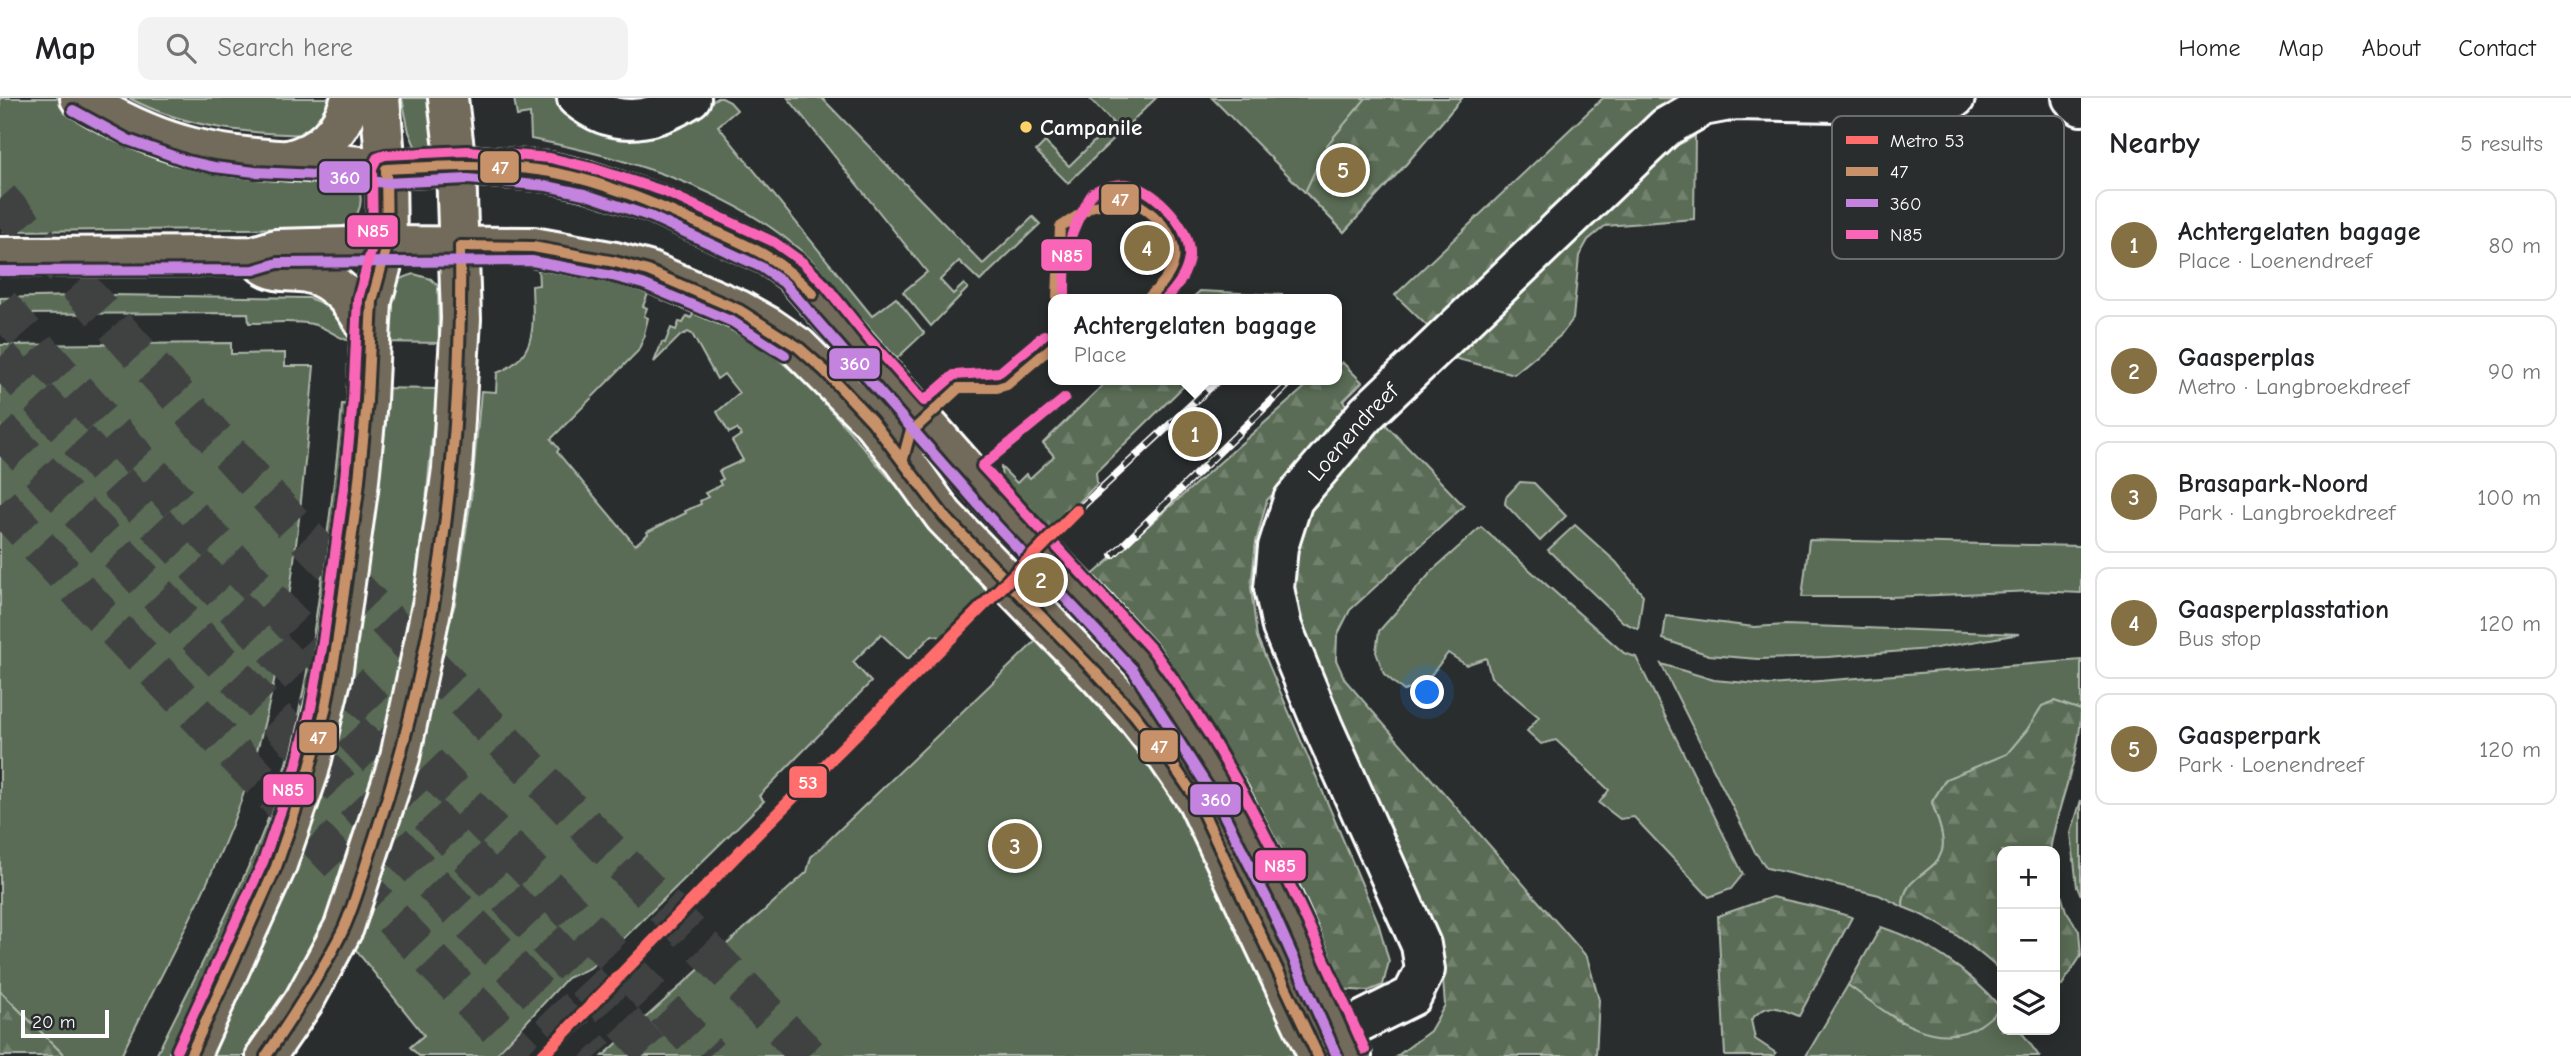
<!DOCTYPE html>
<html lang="en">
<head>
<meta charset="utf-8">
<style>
	body { margin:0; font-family:"Comic Neue",sans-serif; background:#f2f2f2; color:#202124 }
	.controls { position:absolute; right:21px; bottom:21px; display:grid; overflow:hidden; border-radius:14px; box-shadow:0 4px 18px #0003 }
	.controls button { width:63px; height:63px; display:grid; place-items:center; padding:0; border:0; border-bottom:2px solid #e0e0e0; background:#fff; color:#202124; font:35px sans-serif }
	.scale { position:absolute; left:21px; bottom:18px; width:88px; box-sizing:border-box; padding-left:7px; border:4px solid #fff; border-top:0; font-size:19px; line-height:24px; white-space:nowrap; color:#fff; -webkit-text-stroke:5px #2a2d2e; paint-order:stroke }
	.you { position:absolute; left:1428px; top:595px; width:24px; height:24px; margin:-18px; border:5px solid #fff; border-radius:50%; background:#1a73e8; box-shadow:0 0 0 10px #1a73e833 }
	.badge { display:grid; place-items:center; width:46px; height:46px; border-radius:50%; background:#847042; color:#fff; font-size:23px; font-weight:700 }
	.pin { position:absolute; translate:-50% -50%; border:4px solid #fff; box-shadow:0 2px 7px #0006 }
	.popup { position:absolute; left:1048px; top:196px; width:294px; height:91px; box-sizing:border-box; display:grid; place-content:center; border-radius:14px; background:#fff; filter:drop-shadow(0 2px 5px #0005); font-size:23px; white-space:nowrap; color:#757577 }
	.popup b { font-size:26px; color:#202124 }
	.popup::after { content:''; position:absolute; left:50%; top:100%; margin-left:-14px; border:14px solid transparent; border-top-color:#fff }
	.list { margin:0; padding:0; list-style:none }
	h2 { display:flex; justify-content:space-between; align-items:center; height:91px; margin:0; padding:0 28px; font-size:30px }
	h2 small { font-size:23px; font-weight:400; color:#757577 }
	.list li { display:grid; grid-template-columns:46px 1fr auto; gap:21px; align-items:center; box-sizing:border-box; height:112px; margin:0 14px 14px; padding:0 14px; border:2px solid #e0e0e0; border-radius:14px }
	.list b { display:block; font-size:26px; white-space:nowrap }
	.list p { margin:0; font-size:23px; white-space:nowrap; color:#757577 }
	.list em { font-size:23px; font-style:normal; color:#757577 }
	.icon { flex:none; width:38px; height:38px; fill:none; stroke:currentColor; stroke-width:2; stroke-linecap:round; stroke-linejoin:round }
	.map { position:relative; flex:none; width:2081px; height:958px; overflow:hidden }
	header { display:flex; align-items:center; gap:42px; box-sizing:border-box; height:98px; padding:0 35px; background:#fff; border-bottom:2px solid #e0e0e0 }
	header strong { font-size:33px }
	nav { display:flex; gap:38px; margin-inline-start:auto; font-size:24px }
	.search { width:490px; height:63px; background:#f2f2f2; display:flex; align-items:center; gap:18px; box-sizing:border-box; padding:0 24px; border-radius:14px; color:#757577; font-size:26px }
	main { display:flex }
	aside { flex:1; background:#fff }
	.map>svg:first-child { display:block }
	.green { fill:#5a6c55; stroke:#acb6aa; stroke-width:2 }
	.forest { fill:url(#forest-firs); stroke:#acb6aa; stroke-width:2 }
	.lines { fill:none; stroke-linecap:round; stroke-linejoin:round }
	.highway-tunnel { stroke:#3f4243; stroke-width:38; stroke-dasharray:38 19; stroke-linecap:butt }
	.minor-casing { stroke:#fff; stroke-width:44 }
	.major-casing { stroke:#fff; stroke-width:44 }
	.highway-casing { stroke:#fff; stroke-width:44 }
	.minor { stroke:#2a2d2e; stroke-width:38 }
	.major { stroke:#726b5a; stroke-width:38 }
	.highway { stroke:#726b5a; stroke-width:38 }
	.rail-casing { stroke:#fff; stroke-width:8 }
	.rail { stroke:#2a2d2e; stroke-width:5; stroke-dasharray:16; stroke-linecap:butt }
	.bus-1-casing { stroke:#2a2d2e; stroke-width:16 }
	.bus-2-casing { stroke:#2a2d2e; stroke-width:16 }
	.bus-3-casing { stroke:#2a2d2e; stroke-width:16 }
	.bus-1 { stroke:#c7916a; stroke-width:10 }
	.bus-2 { stroke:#c483df; stroke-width:10 }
	.bus-3 { stroke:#fa66b7; stroke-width:10 }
	.metro-1-casing { stroke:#2a2d2e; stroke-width:18 }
	.metro-1 { stroke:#ff6d6d; stroke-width:12 }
	.poi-dot { fill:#ffd166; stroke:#2a2d2e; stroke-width:2.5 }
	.labels { text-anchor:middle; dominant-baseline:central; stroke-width:6; stroke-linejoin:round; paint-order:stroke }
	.poi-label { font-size:23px; font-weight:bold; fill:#fff; stroke:#2a2d2e; text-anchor:start }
	.street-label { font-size:23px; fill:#fff; stroke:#2a2d2e }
	.key { fill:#2a2d2e; stroke:#6a6c6d; stroke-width:2 }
	.key-label { font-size:19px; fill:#fff }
	.line-badge { stroke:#2a2d2e; stroke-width:2.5 }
	.badge-label { font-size:19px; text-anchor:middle; font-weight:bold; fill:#fff }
</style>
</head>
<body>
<header>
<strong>Map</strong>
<div class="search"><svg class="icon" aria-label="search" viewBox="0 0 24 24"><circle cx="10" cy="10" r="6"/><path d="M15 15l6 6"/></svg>Search here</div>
<nav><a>Home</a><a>Map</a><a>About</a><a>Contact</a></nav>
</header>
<main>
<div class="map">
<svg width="2081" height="958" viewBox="0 0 2081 958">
	<defs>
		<pattern id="forest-firs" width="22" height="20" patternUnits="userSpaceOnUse" patternTransform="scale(1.75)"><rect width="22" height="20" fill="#5a6c55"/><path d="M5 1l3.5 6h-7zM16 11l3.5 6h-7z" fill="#73826e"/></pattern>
	</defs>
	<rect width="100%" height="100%" fill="#2a2d2e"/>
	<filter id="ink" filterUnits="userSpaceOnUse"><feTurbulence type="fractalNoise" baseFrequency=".0143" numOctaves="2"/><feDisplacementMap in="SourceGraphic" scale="14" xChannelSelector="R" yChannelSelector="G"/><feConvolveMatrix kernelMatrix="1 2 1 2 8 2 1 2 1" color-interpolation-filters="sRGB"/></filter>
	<g filter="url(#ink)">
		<g class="green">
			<path d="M 0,0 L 59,0 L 66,5 L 356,86 C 367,105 357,127 336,130 L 3,133 L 4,124 L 0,121 Z"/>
			<path d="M 129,0 L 340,0 L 317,37 C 252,36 187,31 129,0 Z"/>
			<polygon points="402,0 433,0 437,50 417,53 409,34"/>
			<path d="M 514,0 L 558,0 L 567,9 L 689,18 L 717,0 L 722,0 L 730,4 L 737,12 L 718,28 L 872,218 L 896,200 L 924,235 L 892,265 C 882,253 870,242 860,229 C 843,207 830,180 809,160 C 738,93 625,59 531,41 L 530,16 L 517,18 Z"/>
			<polygon points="788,0 822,0 983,166 1033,119 1040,126 980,183 959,163 940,182 953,196 964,186 968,190 931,228 903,194 927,174"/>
			<polygon points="1089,0 1156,0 1068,85 1036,53 1045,44 1069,68 1113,25"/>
			<polygon points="1212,0 1462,0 1407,65 1344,134"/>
			<path d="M 538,168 L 553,168 L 650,191 L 643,208 L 647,210 L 644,218 L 648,220 L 644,236 L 645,237 L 638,253 L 551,341 L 559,351 L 557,354 L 635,447 L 648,436 L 647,434 L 686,415 L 685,413 L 701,406 L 700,403 L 708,399 L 705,395 L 721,387 L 719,383 L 723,381 L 719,373 L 743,362 L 732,343 L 741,337 L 737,331 L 729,335 L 717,314 L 739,295 L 724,276 L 717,281 L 692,236 L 688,234 L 680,238 L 654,264 L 662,244 L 665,245 L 671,230 L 676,232 L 679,224 L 683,225 L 687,218 L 691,220 L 695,212 C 709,218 725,224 738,232 C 797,268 839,321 883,373 C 919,413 955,452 993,489 L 941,539 L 932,537 L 908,561 L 881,536 L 853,564 L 871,584 L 759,698 L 764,703 L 619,845 L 590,870 L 567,880 L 495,958 L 419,958 L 410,949 L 424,937 L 347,841 L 455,506 L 471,401 L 481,293 L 496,294 L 497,275 C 539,258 533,226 532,188 L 539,187 Z"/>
			<polygon points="414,176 431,181 438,188 439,245 380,244 397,182"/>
			<path d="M 110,197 L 309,200 L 336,211 L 354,244 C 338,242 328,229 312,226 C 292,222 269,225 249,225 L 248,215 L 0,216 L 0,200 Z"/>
			<path d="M 231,245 L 231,256 L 285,255 L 285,268 L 314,268 C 301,410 289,568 241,703 C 209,791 162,874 121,958 L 65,958 L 0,893 L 0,247 Z"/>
			<polygon points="376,290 437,291 424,423 398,601 347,798 255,958 209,958 265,841 285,764"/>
			<path d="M 342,306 L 359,307 L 303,664 L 174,958 L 156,958 C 195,877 240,797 271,713 C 299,634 312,552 323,469 C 330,415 338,361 342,306 Z"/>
			<polygon points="1520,384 1534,385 1566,418 1540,443 1505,406 1506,399"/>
			<polygon points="1575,427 1616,464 1643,497 1638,531 1623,524 1548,452"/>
			<polygon points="1481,429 1624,555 1636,559 1743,776 1731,791 1709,799 1634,719 1620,721 1599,705 1609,692 1556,642 1541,646 1527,633 1539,619 1491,579 1486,560 1466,567 1448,555 1425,585 1404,593 1384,576 1376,554 1379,533 1435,470"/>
			<polygon points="1809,442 2081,448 2081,495 2034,493 1890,499 1802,499"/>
			<polygon points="1666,518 1754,529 1786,527 2020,536 1930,551 1828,559 1758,561 1709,557 1663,541"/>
			<polygon points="1041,538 1108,609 1177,698 1301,958 603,958 807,774 811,759"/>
			<path d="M 2081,562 L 2081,612 L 2054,603 L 2042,608 L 2027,632 L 2007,656 L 1946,681 L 1932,704 C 1936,718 1946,739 1942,753 C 1934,778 1903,776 1903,809 L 1879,797 L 1767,770 L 1755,754 L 1661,566 L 1714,582 L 1769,587 Z"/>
			<polygon points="1848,887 1900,924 1979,928 2001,910 2002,932 2020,932 2039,958 1806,958"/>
		</g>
		<g class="forest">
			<polygon points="1366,0 1462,0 1407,65 1344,134 1305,94 1327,47"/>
			<polygon points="1603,0 1688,0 1428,229 1395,197"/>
			<polygon points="1695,38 1694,121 1605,128 1588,142 1579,158 1573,221 1561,237 1514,276 1454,260 1674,49"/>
			<polygon points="1200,193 1282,197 1281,201 1191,201"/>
			<polygon points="1342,264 1362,284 1343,303 1348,309 1344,326 1267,402 1256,444 1251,489 1257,539 1378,824 1389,863 1383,887 1368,893 1337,891 1088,481 1313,282 1337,282 1337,269"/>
			<polygon points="1108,282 1190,282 1096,374 1097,386 1046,438 1002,388 1001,369 1017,385 1026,376 1030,380 1054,358 1043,345"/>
			<polygon points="1385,326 1464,408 1350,512 1337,538 1336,562 1345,582 1587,859 1599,902 1596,958 1397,958 1430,933 1445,907 1442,869 1311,567 1291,482 1306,405 1332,376"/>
			<path d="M 2054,603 L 2081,612 C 2081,660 2057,705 2050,753 L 2002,753 L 2002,874 C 1972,847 1941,823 1903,809 C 1903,776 1934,778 1942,753 C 1946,739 1936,718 1932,704 L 1946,681 L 2007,656 L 2027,632 L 2042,608 Z"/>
			<polygon points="2081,702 2081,797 2077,789 2071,735"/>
			<polygon points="2055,777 2066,813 2079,833 2081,858 2062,887 2055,893"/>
			<path d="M 1772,799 L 1821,810 L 1852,819 L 1799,918 C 1778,910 1768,902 1751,922 L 1755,941 L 1776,955 L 1774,958 L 1725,958 L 1718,818 Z"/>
			<path d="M 1881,829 C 1928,844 1969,873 2001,910 C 1994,916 1987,923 1980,927 C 1933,956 1884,913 1848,887 Z"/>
			<polygon points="0,893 65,958 0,958"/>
		</g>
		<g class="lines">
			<g class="highway-tunnel">
				<polyline points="0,101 294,427 809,958"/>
				<path d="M 0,207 C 226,467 472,708 709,958"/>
				<polyline points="0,259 656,958"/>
				<polyline points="0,331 597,958"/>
				<polyline points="0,406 93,508 524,958"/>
			</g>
			<defs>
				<g id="minor">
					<path d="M 577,0 C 615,31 652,25 691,0"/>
					<polyline points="2072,0 2081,8"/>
					<path id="s1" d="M 1314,947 L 1412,898 L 1425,872 L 1421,847 L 1323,629 L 1282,529 L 1274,490 L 1278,449 L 1293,402 L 1367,315 L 1666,29 L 1703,8 L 1735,2 L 1839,4 L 1955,0"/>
				</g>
				<g id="major">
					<polyline points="386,71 468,67 549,74 588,83 657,106 768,157 793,175 1009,420 1095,509 1144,563 1230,698 1281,797 1352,958"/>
					<polyline points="387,148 533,149 615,164 648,173 739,212 769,229 798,249 872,323 903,361 944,418 1099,578 1133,615 1167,658 1197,702 1318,958"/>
					<polyline points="190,958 276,769 309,673 332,578 358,392 367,303 372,203 387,148 386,71 380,0"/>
					<polyline points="266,958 304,903 344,829 400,659 435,493 452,371 461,221 456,68 448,0"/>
				</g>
				<g id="highway">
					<path d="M 80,0 C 114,21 153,40 193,50 C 253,65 323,62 386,71"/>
					<path d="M 288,62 C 321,55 342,32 351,0"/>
					<polyline points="0,159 254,158 276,151 387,148"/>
					<path d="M 263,166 C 277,176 291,172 307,175 C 338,181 356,209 370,235"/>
				</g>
			</defs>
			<use href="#minor" class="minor-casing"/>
			<use href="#major" class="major-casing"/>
			<use href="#highway" class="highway-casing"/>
			<use href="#minor" class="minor"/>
			<use href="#major" class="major"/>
			<use href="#highway" class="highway"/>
			<defs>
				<g id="rail">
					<polyline points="1077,413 1218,282"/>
					<polyline points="1113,457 1293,282"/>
				</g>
			</defs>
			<use href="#rail" class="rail-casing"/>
			<use href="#rail" class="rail"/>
			<defs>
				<g id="bus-1">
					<path d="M 1057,201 L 1060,129 L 1091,109 L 1126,100 C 1149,110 1182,137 1173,166 C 1169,180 1157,191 1147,201"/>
					<polyline points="903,361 910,335 959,290 997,290 1007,287 1053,248"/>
					<path d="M 190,958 L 276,769 L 309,673 L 325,613 L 337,546 L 358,392 L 367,303 L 372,203 L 387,148 L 386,71 C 441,68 496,65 551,74 C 605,84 656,106 706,129 C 751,149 778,159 813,196"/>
					<path d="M 266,958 C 294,917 321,876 343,832 C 356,804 364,771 374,742 C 438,553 463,347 460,148 L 533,149 L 615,164 L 648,173 L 739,212 L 798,249 L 825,273 L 872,323 L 944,418 L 1099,578 L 1133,615 L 1167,658 L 1197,702 L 1318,958"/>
				</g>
				<g id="bus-2">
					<polyline points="73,12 128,42 187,63 214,69 255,74 338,78 385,85 468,81 547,88 584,96 652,119 761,169 784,185 998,429 1133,572 1218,705 1268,803 1337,958"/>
					<polyline points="0,173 254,172 278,165 532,163 612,178 643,186 733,224 785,257"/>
				</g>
				<g id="bus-3">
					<path d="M 1065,201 C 1065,163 1064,147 1083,112 C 1086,107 1089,98 1094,94 C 1102,89 1122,84 1131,87 C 1158,95 1191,129 1189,159 C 1187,176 1177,189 1166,201"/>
					<path d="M 1065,300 L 982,368 L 1154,554 C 1244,676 1304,814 1365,952"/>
					<polyline points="177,952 263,764 296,669 311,610 323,544 344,390 353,302 358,201 373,146 372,70 377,60 385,57 467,53 550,60 592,70 663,93 774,144 802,164 825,187 866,238 924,303 954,277 1000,274 1044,237"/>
				</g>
			</defs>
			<use href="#bus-1" class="bus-1-casing"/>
			<use href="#bus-2" class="bus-2-casing"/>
			<use href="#bus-3" class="bus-3-casing"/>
			<use href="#bus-1" class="bus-1"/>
			<use href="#bus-2" class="bus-2"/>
			<use href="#bus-3" class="bus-3"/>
			<defs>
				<polyline id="metro-1" points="542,958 758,735 1077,413"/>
			</defs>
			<use href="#metro-1" class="metro-1-casing"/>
			<use href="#metro-1" class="metro-1"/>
		</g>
	</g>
	<circle class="poi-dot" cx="1026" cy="29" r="7"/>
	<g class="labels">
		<g class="poi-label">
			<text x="1040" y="29">Campanile</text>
		</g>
		<g class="street-label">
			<text stroke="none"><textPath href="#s1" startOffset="732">Loenendreef</textPath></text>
		</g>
	</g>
	<rect x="1832" y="18" width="232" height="143" rx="10" class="key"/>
	<rect x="1846" y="38" width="32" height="8" fill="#ff6d6d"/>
	<rect x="1846" y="69" width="32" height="9" fill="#c7916a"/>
	<rect x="1846" y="101" width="32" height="8" fill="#c483df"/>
	<rect x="1846" y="132" width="32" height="9" fill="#fa66b7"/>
	<g class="key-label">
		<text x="1890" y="49">Metro 53</text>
		<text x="1890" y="80">47</text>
		<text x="1890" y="112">360</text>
		<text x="1890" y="143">N85</text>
	</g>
	<g class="line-badge">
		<rect x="479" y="52" width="41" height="34" rx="7" fill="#c7916a"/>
		<rect x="318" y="62" width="53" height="34" rx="7" fill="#c483df"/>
		<rect x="1100" y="85" width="40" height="33" rx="7" fill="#c7916a"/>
		<rect x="346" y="116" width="53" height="34" rx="7" fill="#fa66b7"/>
		<rect x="1040" y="140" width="53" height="34" rx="7" fill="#fa66b7"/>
		<rect x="828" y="249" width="53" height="33" rx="7" fill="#c483df"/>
		<rect x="298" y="623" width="40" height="33" rx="7" fill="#c7916a"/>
		<rect x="1139" y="631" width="40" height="34" rx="7" fill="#c7916a"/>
		<rect x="788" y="667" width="40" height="34" rx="7" fill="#ff6d6d"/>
		<rect x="262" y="675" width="53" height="33" rx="7" fill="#fa66b7"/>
		<rect x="1189" y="685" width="53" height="33" rx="7" fill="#c483df"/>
		<rect x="1254" y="751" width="53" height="33" rx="7" fill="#fa66b7"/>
	</g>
	<g class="badge-label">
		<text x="500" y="76">47</text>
		<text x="345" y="86">360</text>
		<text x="1120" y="108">47</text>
		<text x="373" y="139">N85</text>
		<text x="1067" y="164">N85</text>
		<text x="855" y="272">360</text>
		<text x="318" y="646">47</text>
		<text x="1159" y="655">47</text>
		<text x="808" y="691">53</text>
		<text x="288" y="698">N85</text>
		<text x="1216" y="708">360</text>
		<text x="1280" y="774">N85</text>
	</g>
</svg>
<div class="controls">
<button>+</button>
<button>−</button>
<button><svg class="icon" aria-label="layers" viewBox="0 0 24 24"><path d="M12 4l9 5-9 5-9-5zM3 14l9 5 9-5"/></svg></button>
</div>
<div class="scale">20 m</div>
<div class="you"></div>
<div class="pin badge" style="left:1195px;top:336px">1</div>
<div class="popup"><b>Achtergelaten bagage</b>Place</div>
<div class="pin badge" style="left:1041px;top:482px">2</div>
<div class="pin badge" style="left:1015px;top:748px">3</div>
<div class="pin badge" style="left:1147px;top:150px">4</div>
<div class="pin badge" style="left:1343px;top:72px">5</div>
</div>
<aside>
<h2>Nearby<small>5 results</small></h2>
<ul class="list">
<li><span class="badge">1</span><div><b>Achtergelaten bagage</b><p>Place · Loenendreef</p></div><em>80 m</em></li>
<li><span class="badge">2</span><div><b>Gaasperplas</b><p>Metro · Langbroekdreef</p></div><em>90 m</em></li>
<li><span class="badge">3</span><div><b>Brasapark-Noord</b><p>Park · Langbroekdreef</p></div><em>100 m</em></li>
<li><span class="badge">4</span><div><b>Gaasperplasstation</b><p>Bus stop</p></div><em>120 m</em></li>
<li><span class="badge">5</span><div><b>Gaasperpark</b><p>Park · Loenendreef</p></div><em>120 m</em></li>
</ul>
</aside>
</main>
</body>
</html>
